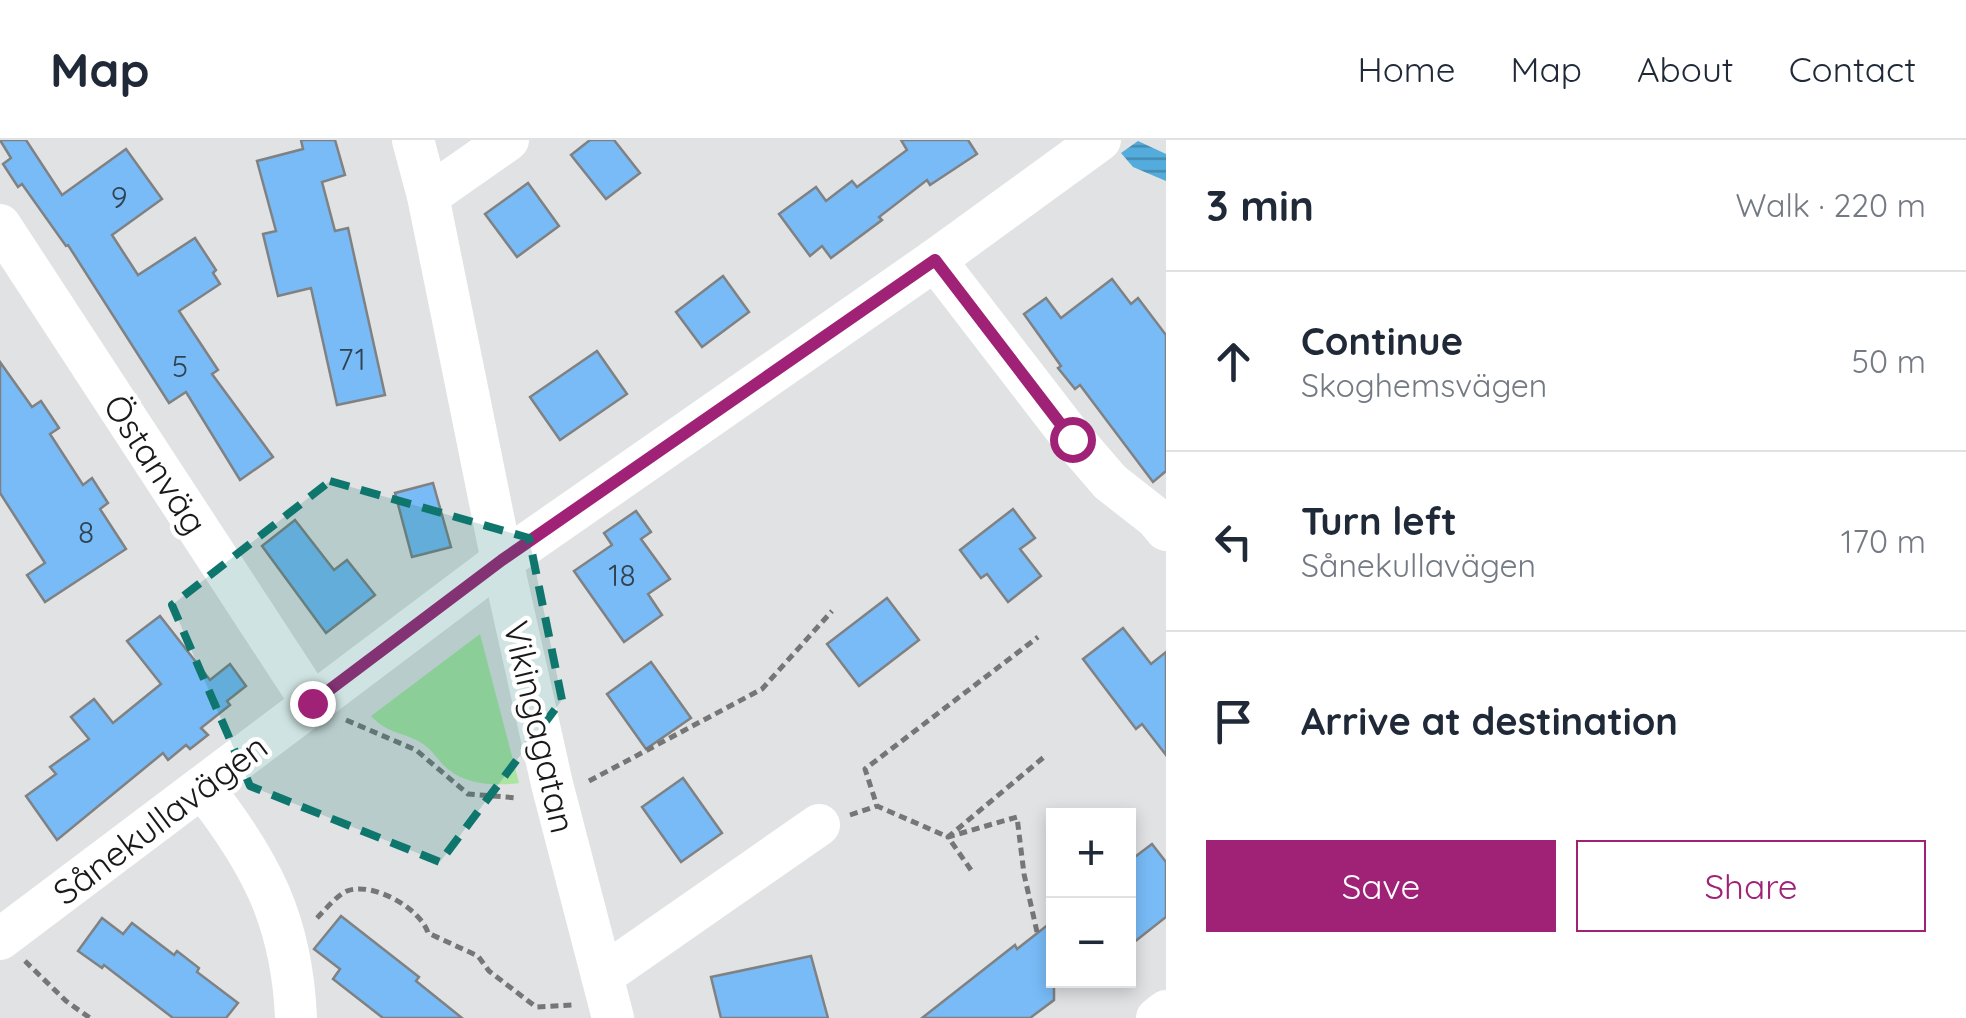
<!DOCTYPE html>
<html lang="en">
<head>
<meta charset="utf-8">
<style>
	body { margin:0; font-family:Quicksand,sans-serif; background:#f6f6f7; color:#1f2937 }
	.controls { position:absolute; right:30px; bottom:30px; display:grid; overflow:hidden; border-radius:0px; box-shadow:0 5px 15px #0003 }
	.controls button { width:90px; height:90px; display:grid; place-items:center; padding:0; border:0; border-bottom:2px solid #e0e1e3; background:#fff; color:#1f2937; font:50px sans-serif }
	.stop { position:absolute; width:30px; height:30px; margin:-22px; border:8px solid #a02276; border-radius:50%; background:#fff }
	.stop.end { background:#a02276; border-color:#fff; box-shadow:0 2px 10px #0008 }
	.list { margin:0; padding:0; list-style:none }
	h2 { display:flex; justify-content:space-between; align-items:center; height:130px; margin:0; padding:0 40px; font-size:42px }
	h2 small { font-size:32px; font-weight:400; color:#747a83 }
	.list li { display:grid; grid-template-columns:65px 1fr auto; gap:30px; align-items:center; box-sizing:border-box; height:180px; padding:0 40px; border-top:2px solid #e0e1e3 }
	.list b { display:block; font-size:38px; white-space:nowrap }
	.list p { margin:0; font-size:32px; white-space:nowrap; color:#747a83 }
	.list em { font-size:32px; font-style:normal; color:#747a83 }
	.actions { display:flex; gap:20px; padding:30px 40px }
	.actions a { flex:1; padding:22px 0; border:2px solid #a02276; border-radius:0px; text-align:center; font-size:35px; color:#a02276 }
	.actions .main { background:#a02276; color:#fff }
	.icon { flex:none; width:55px; height:55px; fill:none; stroke:currentColor; stroke-width:2; stroke-linecap:round; stroke-linejoin:round }
	.map { position:relative; flex:none; width:1166px; height:878px; overflow:hidden }
	header { display:flex; align-items:center; gap:60px; box-sizing:border-box; height:140px; padding:0 50px; background:#fff; border-bottom:2px solid #e0e1e3 }
	header strong { font-size:48px }
	nav { display:flex; gap:55px; margin-inline-start:auto; font-size:35px }
	main { display:flex }
	aside { flex:1; background:#fff }
	.map>svg:first-child { display:block }
	.grass { fill:#ace4a2 }
	.water { fill:url(#water-rules) }
	.building { fill:#78bbf7; stroke:#808182; stroke-width:2.5 }
	.lines { fill:none; stroke-linecap:round; stroke-linejoin:round }
	.path { stroke:#767677; stroke-width:5; stroke-dasharray:8 5; stroke-linecap:butt }
	.minor { stroke:#fff; stroke-width:42 }
	.route { stroke:#a02276; stroke-width:12 }
	.marked { fill:#0f766e; fill-opacity:0.2; stroke:#0f766e; stroke-width:8; stroke-dasharray:20 12; stroke-linejoin:round }
	.labels { text-anchor:middle; dominant-baseline:central; stroke-width:9; stroke-linejoin:round; paint-order:stroke }
	.number-label { font-size:30px; fill:#314251 }
	.street-label { font-size:35px; fill:#19191a; stroke:#fff }
</style>
</head>
<body>
<header>
<strong>Map</strong>
<nav><a>Home</a><a>Map</a><a>About</a><a>Contact</a></nav>
</header>
<main>
<div class="map">
<svg width="1166" height="878" viewBox="0 0 1166 878">
	<defs>
		<pattern id="water-rules" width="6" height="5" patternUnits="userSpaceOnUse" patternTransform="scale(2.5)"><rect width="6" height="5" fill="#53acdc"/><path d="M0 2.5h6" fill="none" stroke="#448bb2"/></pattern>
	</defs>
	<rect width="100%" height="100%" fill="#e1e2e3"/>
	<path class="grass" d="M 480,494 L 519,643 C 498,646 467,645 449,630 C 437,621 435,611 420,602 C 400,591 388,594 371,576 Z"/>
	<polygon class="water" points="1138,1 1166,14 1166,41 1133,27 1121,13"/>
	<g class="building">
		<polygon points="0,0 26,0 62,55 126,9 162,59 112,95 138,135 195,98 216,130 213,133 220,144 179,171 218,230 212,234 273,317 240,340 186,252 169,263 68,105 66,106 22,44 18,47 3,24 11,18"/>
		<polygon points="301,0 335,0 345,35 322,42 335,91 348,88 385,255 337,265 311,148 278,156 263,94 276,91 257,21 303,9"/>
		<polygon points="590,0 614,0 640,33 606,59 571,15"/>
		<polygon points="901,0 968,0 977,14 930,45 927,40 879,77 882,80 831,118 822,106 810,116 779,74 816,47 826,61 852,41 857,47 907,10"/>
		<polygon points="528,43 559,86 517,117 485,74"/>
		<polygon points="723,136 749,172 702,207 676,172"/>
		<polygon points="1112,139 1131,164 1138,158 1166,195 1166,331 1153,342 1080,245 1075,249 1058,228 1061,226 1024,174 1046,158 1061,178"/>
		<polygon points="597,211 627,254 560,300 530,257"/>
		<polygon points="0,222 32,267 41,261 59,288 50,294 83,345 92,338 108,363 100,369 126,409 45,462 27,435 45,423 0,353"/>
		<polygon points="433,343 451,407 412,417 395,353"/>
		<polygon points="1013,369 1035,398 1020,409 1041,436 1008,462 987,434 981,438 960,410"/>
		<polygon points="636,371 651,392 641,399 670,439 648,454 662,475 624,502 574,431 612,405 604,393"/>
		<polygon points="295,380 334,430 347,420 375,455 326,493 262,406"/>
		<polygon points="887,458 919,500 859,546 827,504"/>
		<polygon points="160,476 210,540 230,524 246,546 227,561 230,565 201,588 208,595 190,609 186,605 168,620 163,613 57,700 26,656 56,634 50,627 89,599 71,577 94,559 113,583 161,544 127,501"/>
		<polygon points="1123,488 1151,524 1166,512 1166,615 1142,584 1136,589 1083,519"/>
		<polygon points="651,522 691,578 646,609 607,554"/>
		<polygon points="683,638 722,693 681,722 642,667"/>
		<polygon points="1152,704 1166,722 1166,777 1128,807 1128,722"/>
		<polygon points="341,776 419,837 416,841 462,878 383,878 333,839 340,829 314,809"/>
		<polygon points="102,778 123,794 132,783 174,815 177,811 199,828 197,832 238,863 226,878 173,878 104,825 102,828 78,811"/>
		<polygon points="1054,780 1054,860 1030,878 922,878 1015,805 1017,809"/>
		<polygon points="811,816 828,878 721,878 711,837"/>
	</g>
	<g class="lines">
		<g class="path">
			<polyline points="346,580 416,610 468,654 518,658"/>
			<polyline points="589,641 762,549 832,471"/>
			<polyline points="850,675 877,666"/>
			<polyline points="971,730 948,697 1044,617"/>
			<path d="M 317,778 C 325,770 337,755 347,751 C 373,741 421,769 428,793 L 478,816 L 489,831 L 536,867 L 573,865"/>
			<polyline points="1037,792 1024,734 1017,677 948,697 877,666 865,629 1038,497"/>
			<polyline points="25,821 66,861 90,878"/>
		</g>
		<g class="minor">
			<polyline points="413,0 428,56 502,421 552,644 613,878"/>
			<polyline points="428,56 508,0"/>
			<polyline points="0,85 312,563"/>
			<polyline points="935,120 1073,299 1110,342 1156,378 1166,390"/>
			<path d="M 202,647 C 261,722 292,781 296,878"/>
			<polyline points="0,799 502,421 935,120 1100,0"/>
			<polyline points="602,836 819,685"/>
			<polyline points="1157,878 1166,871"/>
		</g>
	</g>
	<g class="lines">
		<polyline class="route" points="312,563 502,420 935,120 1072,299"/>
	</g>
	<path class="marked" d="M 330,341 L 529,398 L 562,560 L 440,722 L 250,646 L 172,465 Z"/>
	<g class="labels">
		<g class="number-label">
			<text x="119" y="57">9</text>
			<text x="352" y="219">71</text>
			<text x="180" y="226">5</text>
			<text x="86" y="392">8</text>
			<text x="622" y="435">18</text>
		</g>
		<g class="street-label">
			<text transform="translate(156 324) rotate(57)">Östanväg</text>
			<text transform="translate(540 587) rotate(77)">Vikingagatan</text>
			<text transform="translate(160 679) rotate(-37)">Sånekullavägen</text>
		</g>
	</g>
</svg>
<div class="controls">
<button>+</button>
<button>−</button>
</div>
<div class="stop" style="left:1072px;top:299px"></div>
<div class="stop end" style="left:312px;top:563px"></div>
</div>
<aside>
<h2>3 min<small>Walk · 220 m</small></h2>
<ul class="list">
<li><svg class="icon" aria-label="ahead" viewBox="0 0 24 24"><path d="M12 20V5M6 11l6-6 6 6"/></svg><div><b>Continue</b><p>Skoghemsvägen</p></div><em>50 m</em></li>
<li><svg class="icon" aria-label="left" viewBox="0 0 24 24"><path d="M17 20v-9H6M10 6l-5 5 5 5"/></svg><div><b>Turn left</b><p>Sånekullavägen</p></div><em>170 m</em></li>
<li><svg class="icon" aria-label="arrive" viewBox="0 0 24 24"><path d="M6 21V4h12l-3 4 3 4H6"/></svg><div><b>Arrive at destination</b></div></li>
</ul>
<div class="actions"><a class="main">Save</a><a>Share</a></div>
</aside>
</main>
</body>
</html>
